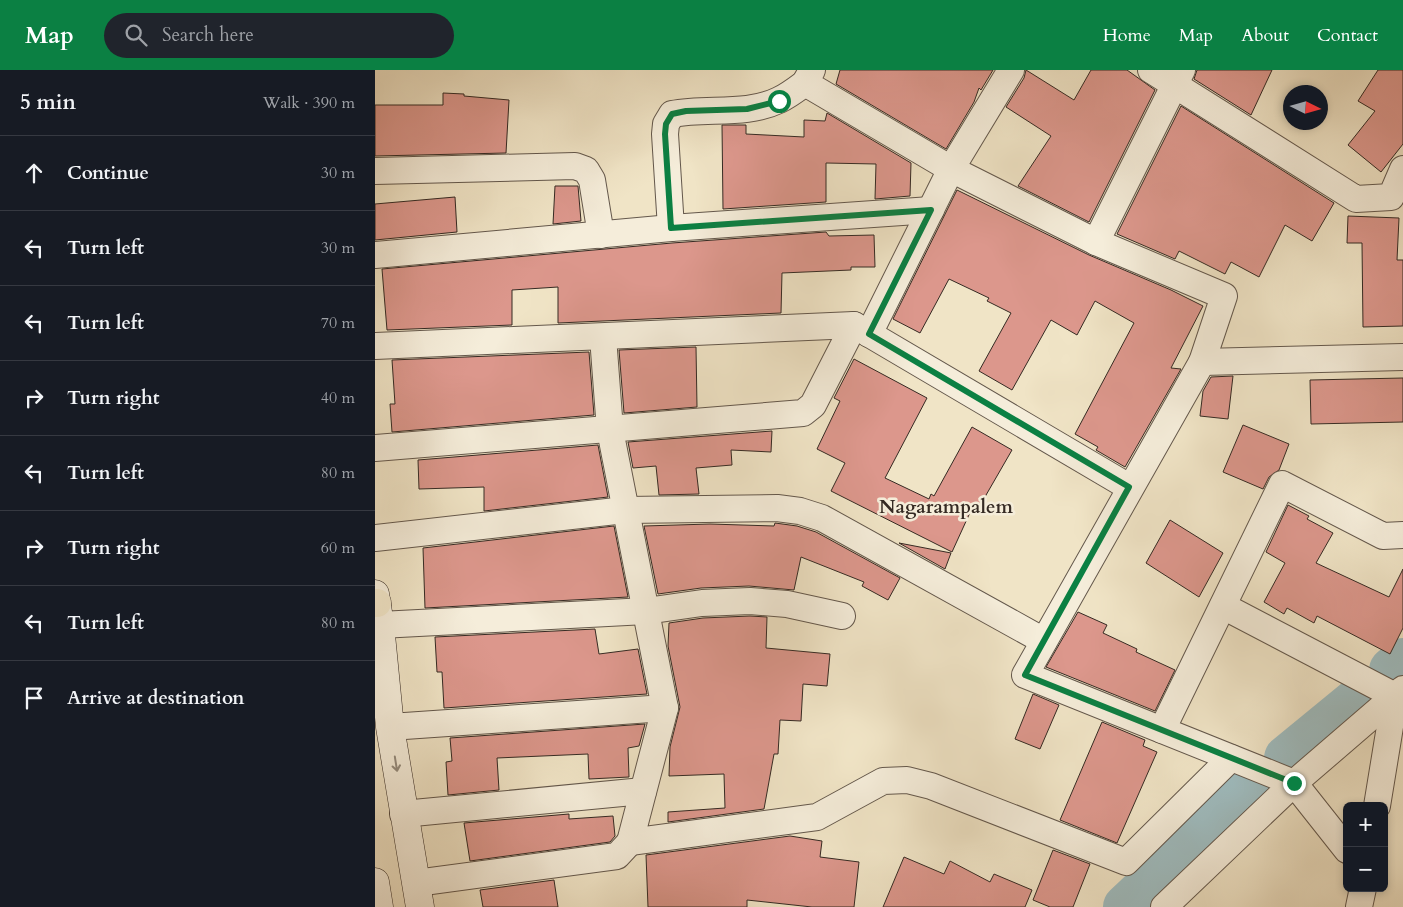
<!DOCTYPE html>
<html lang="en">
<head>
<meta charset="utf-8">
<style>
	body { margin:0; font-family:Cardo,serif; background:#20242c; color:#f1f3f6 }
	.controls { position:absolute; right:15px; bottom:15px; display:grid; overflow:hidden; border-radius:8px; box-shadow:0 2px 8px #0003 }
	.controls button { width:45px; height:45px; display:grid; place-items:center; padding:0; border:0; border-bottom:1px solid #363941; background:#171b24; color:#f1f3f6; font:25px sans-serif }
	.compass { position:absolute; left:908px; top:15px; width:45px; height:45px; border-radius:50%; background:#171b24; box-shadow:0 2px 8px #0003; rotate:95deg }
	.stop { position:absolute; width:15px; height:15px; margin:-11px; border:4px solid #0b8043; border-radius:50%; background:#fff }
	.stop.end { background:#0b8043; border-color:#fff; box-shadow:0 1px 5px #0008 }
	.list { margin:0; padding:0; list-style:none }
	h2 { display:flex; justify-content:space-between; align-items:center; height:65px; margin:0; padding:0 20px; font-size:21px }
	h2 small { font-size:16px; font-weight:400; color:#9ea1a6 }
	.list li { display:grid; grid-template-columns:32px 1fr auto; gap:15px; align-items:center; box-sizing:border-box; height:75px; padding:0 20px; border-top:1px solid #363941 }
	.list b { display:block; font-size:19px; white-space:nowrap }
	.list em { font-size:16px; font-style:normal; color:#9ea1a6 }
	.icon { flex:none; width:28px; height:28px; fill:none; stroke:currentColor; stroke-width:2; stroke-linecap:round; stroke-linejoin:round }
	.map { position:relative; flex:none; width:1028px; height:837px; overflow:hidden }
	header { display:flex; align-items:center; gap:30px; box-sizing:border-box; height:70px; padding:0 25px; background:#0b8043; color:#fff }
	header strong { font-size:24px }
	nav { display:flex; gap:28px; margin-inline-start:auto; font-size:18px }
	.search { width:350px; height:45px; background:#20242c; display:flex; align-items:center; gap:12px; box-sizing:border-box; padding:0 18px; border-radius:28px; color:#9ea1a6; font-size:19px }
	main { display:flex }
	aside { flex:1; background:#171b24 }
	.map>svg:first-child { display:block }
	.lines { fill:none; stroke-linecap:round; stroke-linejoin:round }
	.river { stroke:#9fbcbf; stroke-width:46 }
	.building { fill:#dc978c; stroke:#352a23 }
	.minor-casing { stroke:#64584c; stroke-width:28 }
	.secondary-casing { stroke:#352a23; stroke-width:29 }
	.primary-casing { stroke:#352a23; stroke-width:29 }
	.minor { stroke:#f5edda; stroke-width:26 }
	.secondary { stroke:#f5edda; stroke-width:28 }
	.primary { stroke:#f0e4c6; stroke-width:28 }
	.oneway { stroke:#958c7e }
	.route { stroke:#0b8043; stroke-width:6 }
	.labels { text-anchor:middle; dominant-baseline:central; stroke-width:5; stroke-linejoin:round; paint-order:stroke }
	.neighbourhood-label { font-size:19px; font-weight:bold; fill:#352a23; stroke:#f5edda }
</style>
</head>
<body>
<header>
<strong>Map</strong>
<div class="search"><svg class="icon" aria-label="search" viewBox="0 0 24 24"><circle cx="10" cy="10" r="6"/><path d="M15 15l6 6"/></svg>Search here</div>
<nav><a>Home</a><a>Map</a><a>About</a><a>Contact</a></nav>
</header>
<main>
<aside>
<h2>5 min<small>Walk · 390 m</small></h2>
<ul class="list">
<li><svg class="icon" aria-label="ahead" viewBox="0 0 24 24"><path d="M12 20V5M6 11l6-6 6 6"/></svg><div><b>Continue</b></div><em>30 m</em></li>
<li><svg class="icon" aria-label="left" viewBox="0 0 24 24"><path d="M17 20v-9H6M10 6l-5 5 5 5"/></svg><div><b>Turn left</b></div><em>30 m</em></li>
<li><svg class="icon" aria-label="left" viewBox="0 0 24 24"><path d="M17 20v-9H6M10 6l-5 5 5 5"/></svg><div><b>Turn left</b></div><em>70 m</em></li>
<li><svg class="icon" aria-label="right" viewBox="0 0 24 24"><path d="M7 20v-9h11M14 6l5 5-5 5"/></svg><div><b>Turn right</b></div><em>40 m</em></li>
<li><svg class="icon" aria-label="left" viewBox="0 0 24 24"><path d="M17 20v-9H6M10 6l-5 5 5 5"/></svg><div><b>Turn left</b></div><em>80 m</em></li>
<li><svg class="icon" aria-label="right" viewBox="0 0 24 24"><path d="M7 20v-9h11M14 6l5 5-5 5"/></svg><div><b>Turn right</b></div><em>60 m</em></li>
<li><svg class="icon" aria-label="left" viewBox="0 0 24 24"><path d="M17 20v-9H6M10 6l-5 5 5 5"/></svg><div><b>Turn left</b></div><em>80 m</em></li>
<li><svg class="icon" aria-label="arrive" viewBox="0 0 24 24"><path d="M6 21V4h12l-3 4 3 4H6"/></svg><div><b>Arrive at destination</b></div></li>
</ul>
</aside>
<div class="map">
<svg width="1028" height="837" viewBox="0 0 1028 837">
	<rect width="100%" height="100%" fill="#f0e4c6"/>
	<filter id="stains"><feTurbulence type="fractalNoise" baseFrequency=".004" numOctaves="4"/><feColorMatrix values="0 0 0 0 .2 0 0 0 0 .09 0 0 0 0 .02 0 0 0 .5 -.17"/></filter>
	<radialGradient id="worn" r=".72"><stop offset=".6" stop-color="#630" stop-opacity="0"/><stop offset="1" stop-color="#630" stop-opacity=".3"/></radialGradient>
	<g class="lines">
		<g class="river">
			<polyline points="1017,600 1028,591"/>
			<polyline points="912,688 990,624"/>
			<polyline points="751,837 877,718"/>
		</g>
	</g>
	<g class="building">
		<polygon points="465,0 618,0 606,20 604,18 599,32 571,79 461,14"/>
		<polygon points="651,0 699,30 716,0 752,0 780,20 714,152 643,116 676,66 631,37 649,8"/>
		<polygon points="822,0 897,0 876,45 819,9"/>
		<polygon points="1003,0 1028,0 1028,74 1006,102 973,75 1000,41 983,31"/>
		<polygon points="68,23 89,24 89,26 134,30 131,83 0,86 0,35 68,35"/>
		<polygon points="806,36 959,133 937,171 910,155 884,207 856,192 850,204 804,181 800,189 742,164"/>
		<polygon points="452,43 536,93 535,126 500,129 501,94 451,93 451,132 348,139 347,55 371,55 371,64 429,67 429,50 450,51"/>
		<polygon points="180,116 203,116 206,151 178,154"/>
		<polygon points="582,120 714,185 796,220 828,236 796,298 806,299 750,397 721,380 723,377 700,364 759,253 720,231 702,265 676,250 637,320 604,301 636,243 612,231 614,228 574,209 545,263 518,249"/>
		<polygon points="80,127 82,162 0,170 0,134"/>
		<polygon points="973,146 1024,148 1022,190 1028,190 1028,256 988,257 987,173 972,173"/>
		<polygon points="451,162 454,166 499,165 500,197 476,197 476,200 407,203 406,243 183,253 183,217 137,220 137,255 12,260 7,199 297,173"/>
		<polygon points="321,277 322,337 249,343 244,280"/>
		<polygon points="214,282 219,345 17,362 15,334 20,334 17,290"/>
		<polygon points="479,289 552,328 510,408 554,429 556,424 559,426 597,357 637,380 603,439 598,436 577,482 456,421 470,393 442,379 465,331 459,328"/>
		<polygon points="858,306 853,349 825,346 828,321 836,307"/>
		<polygon points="1028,308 1028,352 936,354 935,310"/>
		<polygon points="868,355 914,374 904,400 894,407 888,419 848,402"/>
		<polygon points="397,361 396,382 356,380 357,395 321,398 324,424 284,425 281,396 258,398 253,372"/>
		<polygon points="223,375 233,427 109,441 109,417 44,419 43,390"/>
		<polygon points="913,435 934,446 932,449 958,463 941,493 1014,527 1028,499 1028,558 1015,584 942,546 939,553 912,538 909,544 889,532 910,493 891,482"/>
		<polygon points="795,450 848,483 824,527 771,493"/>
		<polygon points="400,453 422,456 441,462 525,508 513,530 487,516 489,512 426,487 419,520 374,516 326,518 283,524 269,456 335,454 399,456"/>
		<polygon points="239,456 253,527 50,538 48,478"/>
		<polygon points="524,473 576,483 570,499"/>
		<polygon points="703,542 732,555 728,563 762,579 761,582 800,600 780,641 671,597"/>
		<polygon points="375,546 392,547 391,578 455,584 452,616 428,614 426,651 405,650 403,684 399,684 389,739 293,752 293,742 350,738 349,704 294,706 295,677 305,637 293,576 294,553 328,548"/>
		<polygon points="220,559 224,584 263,579 272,624 69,638 67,602 62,602 60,567"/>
		<polygon points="658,624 684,635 665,679 640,669"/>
		<polygon points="727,652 770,670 768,676 782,682 742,773 685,750"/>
		<polygon points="270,654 264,676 253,678 254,707 214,709 213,684 122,688 124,720 73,725 71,692 77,691 75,668"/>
		<polygon points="194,744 194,749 238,746 240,766 235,772 95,791 89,753"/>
		<polygon points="415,766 447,771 445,787 484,792 479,837 437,837 372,830 372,837 273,837 271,785"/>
		<polygon points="678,780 715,794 698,837 675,837 658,830"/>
		<polygon points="529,787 569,804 575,791 615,812 619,804 657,820 650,837 508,837"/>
		<polygon points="179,810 183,837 108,837 105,820"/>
	</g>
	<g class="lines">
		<defs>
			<g id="minor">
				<polyline points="437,0 430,13 576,99 721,172 849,226 827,292 650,605 919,713 972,780"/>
				<polyline points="776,0 981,129 1016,127 1028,99"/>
				<polyline points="0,101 200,96 211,100 217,110 226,165"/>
				<path d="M 296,158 L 290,64 L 291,54 L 297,44 C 332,37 371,46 404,30 C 413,26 422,19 430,13"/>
				<polyline points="721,172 807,0"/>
				<polyline points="0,185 296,158 556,140"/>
				<polyline points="494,264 576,99 636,0"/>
				<polyline points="228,267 235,360 290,638 255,772 442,747 508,711 532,710 556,716 751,792 856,688"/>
				<polyline points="0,276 479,255 754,417"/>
				<polyline points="827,292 1028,287"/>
				<polyline points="0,378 428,343 438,335 479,255"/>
				<polyline points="0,468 250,440 402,438 425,441 447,448 669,571"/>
				<polyline points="848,536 1020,626 1002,736"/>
				<polyline points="5,555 271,541 327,533 375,531 412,534 467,546"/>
				<polyline points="15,657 290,638"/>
				<polyline points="787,660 907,414 1008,466 1028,465"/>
				<polyline points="28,744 268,721"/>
				<polyline points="41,813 242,786 255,772"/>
				<polyline points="789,837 919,713 1028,619"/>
				<polyline points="984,837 988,818"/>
			</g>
			<g id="secondary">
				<polyline points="0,524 5,555 15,657 45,837"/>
				<polyline points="0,812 4,837"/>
			</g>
			<polyline id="primary" points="0,533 2,533"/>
		</defs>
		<use href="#minor" class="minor-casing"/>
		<use href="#secondary" class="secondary-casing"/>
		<use href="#primary" class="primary-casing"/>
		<use href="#minor" class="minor"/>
		<use href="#secondary" class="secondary"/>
		<use href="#primary" class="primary"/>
	</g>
	<defs><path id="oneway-shaft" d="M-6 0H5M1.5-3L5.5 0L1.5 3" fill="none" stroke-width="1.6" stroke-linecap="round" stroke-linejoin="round" transform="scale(1.25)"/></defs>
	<use class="oneway" href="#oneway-shaft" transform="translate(21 694) rotate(81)"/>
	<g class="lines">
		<polyline class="route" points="404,31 372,39 311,41 297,44 291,54 290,64 296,158 556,140 494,264 754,417 650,605 919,713"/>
	</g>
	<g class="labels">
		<g class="neighbourhood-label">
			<text x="571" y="437">Nagarampalem</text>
		</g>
	</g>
	<rect width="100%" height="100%" filter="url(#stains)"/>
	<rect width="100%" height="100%" fill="url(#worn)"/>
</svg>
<div class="controls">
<button>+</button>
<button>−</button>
</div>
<svg class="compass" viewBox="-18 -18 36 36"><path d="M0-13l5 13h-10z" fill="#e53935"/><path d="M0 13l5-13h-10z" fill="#9ea1a6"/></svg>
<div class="stop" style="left:404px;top:31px"></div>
<div class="stop end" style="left:919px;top:713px"></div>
</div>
</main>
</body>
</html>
